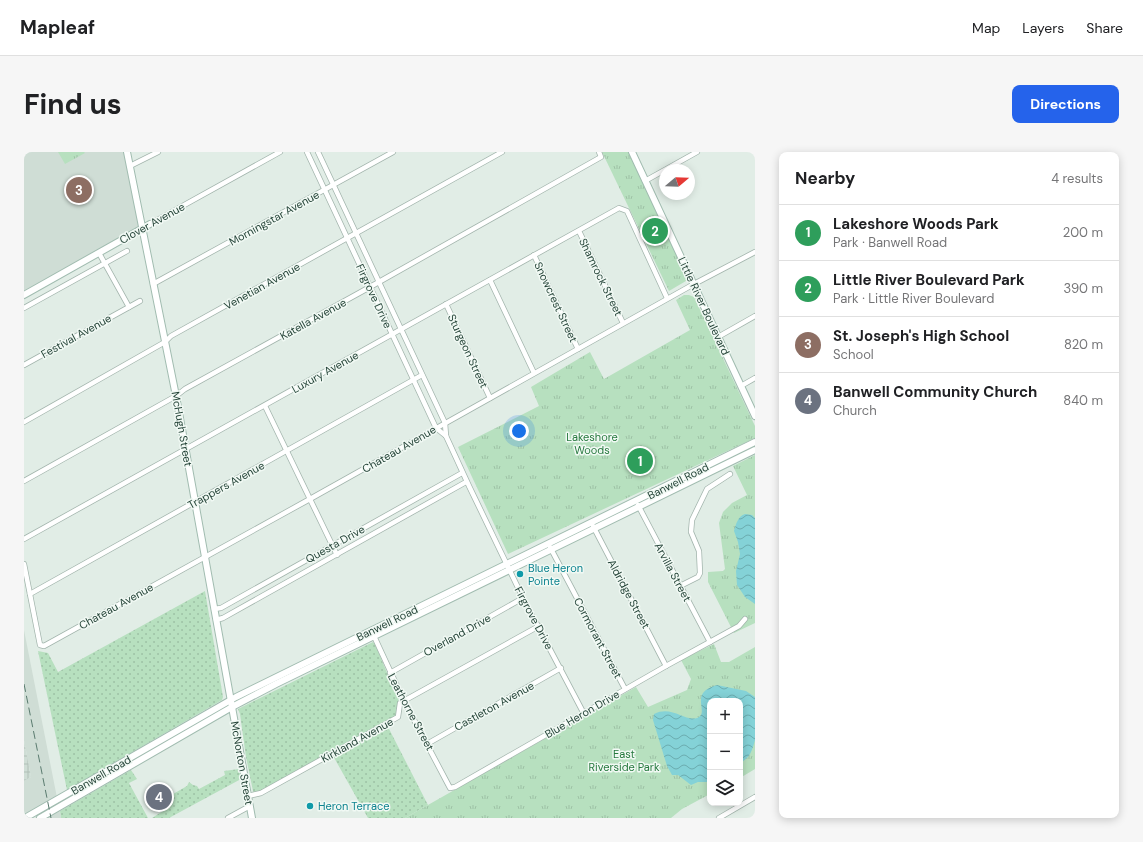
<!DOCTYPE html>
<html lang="en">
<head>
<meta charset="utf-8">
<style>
	body { margin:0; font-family:"DM Sans",sans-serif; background:#f6f6f6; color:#202124 }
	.controls { position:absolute; right:12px; bottom:12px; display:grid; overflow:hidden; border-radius:8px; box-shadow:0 2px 10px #0003 }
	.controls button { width:36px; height:36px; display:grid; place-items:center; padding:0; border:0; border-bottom:1px solid #e0e0e0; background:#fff; color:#202124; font:20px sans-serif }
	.compass { position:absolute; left:635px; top:12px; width:36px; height:36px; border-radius:50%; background:#fff; box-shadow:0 2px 10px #0003; rotate:71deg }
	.you { position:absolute; left:495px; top:279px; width:14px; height:14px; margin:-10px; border:3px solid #fff; border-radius:50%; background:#1a73e8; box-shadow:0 0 0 6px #1a73e833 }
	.badge { display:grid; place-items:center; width:26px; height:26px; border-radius:50%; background:#2563eb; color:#fff; font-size:13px; font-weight:700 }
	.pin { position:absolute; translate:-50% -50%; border:2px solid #fff; box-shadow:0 1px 4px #0006 }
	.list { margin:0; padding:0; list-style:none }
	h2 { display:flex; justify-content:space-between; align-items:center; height:52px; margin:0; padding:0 16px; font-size:17px }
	h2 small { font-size:13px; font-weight:400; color:#757577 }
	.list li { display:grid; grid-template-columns:26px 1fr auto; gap:12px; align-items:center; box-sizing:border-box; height:56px; padding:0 16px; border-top:1px solid #e0e0e0 }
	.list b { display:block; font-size:15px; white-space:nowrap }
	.list p { margin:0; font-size:13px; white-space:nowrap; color:#757577 }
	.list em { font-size:13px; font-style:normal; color:#757577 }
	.icon { flex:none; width:22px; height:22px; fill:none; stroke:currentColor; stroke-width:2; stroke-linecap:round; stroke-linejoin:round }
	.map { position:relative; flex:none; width:731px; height:666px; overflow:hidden; border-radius:8px }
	header { display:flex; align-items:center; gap:24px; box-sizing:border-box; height:56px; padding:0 20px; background:#fff; border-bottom:1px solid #e0e0e0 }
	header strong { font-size:19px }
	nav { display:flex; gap:22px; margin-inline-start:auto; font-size:14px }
	.intro { display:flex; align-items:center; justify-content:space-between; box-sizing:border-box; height:96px; padding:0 24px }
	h1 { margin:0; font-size:28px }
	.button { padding:10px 18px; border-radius:8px; background:#2563eb; color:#fff; font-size:14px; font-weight:700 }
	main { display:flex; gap:24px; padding:0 24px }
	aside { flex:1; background:#fff; border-radius:8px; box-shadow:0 2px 10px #0003 }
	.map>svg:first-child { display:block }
	.built { fill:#cfddd5 }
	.industrial { fill:url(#industrial-grid) }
	.grass { fill:url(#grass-dots) }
	.park { fill:url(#park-tufts) }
	.pitch { fill:#b7e0bf }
	.water { fill:url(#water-waves) }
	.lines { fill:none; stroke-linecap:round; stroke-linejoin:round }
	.street-casing { stroke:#a3b5ad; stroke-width:6 }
	.secondary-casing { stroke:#a1bcb0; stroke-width:8 }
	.street { stroke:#fff; stroke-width:4.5 }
	.secondary { stroke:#fff; stroke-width:6 }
	.rail { stroke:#5a7b6f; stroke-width:1; stroke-dasharray:8 4; stroke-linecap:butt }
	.culture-dot { fill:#0f9aa8; stroke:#f1f9f4; stroke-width:1.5 }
	.labels { text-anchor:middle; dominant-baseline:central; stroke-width:3; stroke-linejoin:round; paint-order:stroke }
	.street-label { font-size:11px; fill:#1f3f33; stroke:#f1f9f4 }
	.park-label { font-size:11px; fill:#26793e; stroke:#f1f9f4 }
	.culture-label { font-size:11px; fill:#0d838f; stroke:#f1f9f4; text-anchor:start }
</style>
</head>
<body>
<header>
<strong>Mapleaf</strong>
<nav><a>Map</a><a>Layers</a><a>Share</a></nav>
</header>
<div class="intro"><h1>Find us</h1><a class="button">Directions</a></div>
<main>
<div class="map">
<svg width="731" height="666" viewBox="0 0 731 666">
	<defs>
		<pattern id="industrial-grid" width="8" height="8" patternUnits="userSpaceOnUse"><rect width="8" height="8" fill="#cfddd5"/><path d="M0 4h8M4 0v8" fill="none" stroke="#b1bfb7"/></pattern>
		<pattern id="grass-dots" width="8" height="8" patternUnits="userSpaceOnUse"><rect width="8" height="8" fill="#b7e0bf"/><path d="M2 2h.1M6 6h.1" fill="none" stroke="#9dc1a5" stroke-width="1.8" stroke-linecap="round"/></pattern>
		<pattern id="park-tufts" width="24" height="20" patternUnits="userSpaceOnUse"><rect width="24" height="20" fill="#b7e0bf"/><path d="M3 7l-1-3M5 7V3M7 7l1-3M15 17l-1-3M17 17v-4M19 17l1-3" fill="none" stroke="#9dc1a5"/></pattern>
		<pattern id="water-waves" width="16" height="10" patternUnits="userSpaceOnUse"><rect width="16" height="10" fill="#84d2d7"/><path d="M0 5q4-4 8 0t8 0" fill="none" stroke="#6bacaf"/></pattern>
	</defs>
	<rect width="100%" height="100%" fill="#e1ede6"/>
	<g class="built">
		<polygon points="0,0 103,0 118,77 0,143"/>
		<polygon points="0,478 37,666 15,666 13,656 0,663 0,629 7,625 0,588"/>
	</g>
	<polygon class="industrial" points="0,588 7,625 0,629"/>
	<g class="grass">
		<polygon points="181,439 199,545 198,548 43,638 14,499 24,501 34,520"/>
		<polygon points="349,490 351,492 364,523 378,550 374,565 362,571 404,653 381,666 344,666 308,602 230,644 222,605 216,562 214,557"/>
		<polygon points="215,617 217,627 145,666 128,666 142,657 137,649 163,634 165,630 169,633 173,634 175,637 201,623 200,619"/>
		<polygon points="107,618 113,627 105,631 124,666 37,666 36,659"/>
	</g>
	<g class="park">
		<polygon points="34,0 60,0 61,1 41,12"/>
		<polygon points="578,0 608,0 667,126 645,139"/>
		<polygon points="660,143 665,143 670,145 731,274 731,286 484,402 434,295 515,254 507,235 566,200 580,227 666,178 652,148"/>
		<polygon points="731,303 731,471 710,481 684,430 684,420 699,419 701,417 695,371 699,360 708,351 723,343 709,314"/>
		<polygon points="690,492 697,510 705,510 731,495 731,617 716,626 716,549 686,549 686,642 658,657 647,666 381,666 612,535 624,555 663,538 667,527 657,508"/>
	</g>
	<g class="pitch">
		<polygon points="44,0 55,0 56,1 43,8 40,2"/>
		<polygon points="598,289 602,298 586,304 583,296"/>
	</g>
	<g class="water">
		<path d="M 721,362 L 728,363 L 731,366 L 731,452 L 721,445 L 713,433 L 712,419 L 716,402 L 714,390 L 710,379 C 712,372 714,364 721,362 Z"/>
		<path d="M 693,533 L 722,539 L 731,545 L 731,588 C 728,599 726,606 716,611 L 716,549 L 686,549 L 686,624 L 683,630 L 674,630 L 667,633 L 654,623 L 648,623 L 643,614 L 629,568 L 630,562 C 648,553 661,570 673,566 C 687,561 663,541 693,533 Z"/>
	</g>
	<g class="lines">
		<defs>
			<g id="street">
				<polyline points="283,0 412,276 422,284"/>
				<polyline points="294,0 421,271 422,284 445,334 499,446 559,560"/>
				<polyline points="106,14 134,0"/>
				<polyline points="621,29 673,0"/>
				<polyline points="126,72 256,0"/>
				<polyline points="555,79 599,171"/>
				<polyline points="75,101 105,155"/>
				<polyline points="510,103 554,197"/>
				<polyline points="466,128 510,221"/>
				<polyline points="129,132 369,0"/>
				<polyline points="422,152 466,246"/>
				<polyline points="0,156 103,99"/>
				<polyline points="694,185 731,164"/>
				<polyline points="0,213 116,149"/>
				<polyline points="717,234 731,226"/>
				<polyline points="241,254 313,403"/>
				<polyline points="0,270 141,190 147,184 478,0"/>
				<polyline points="0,329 152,244 161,237 346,135 577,5 575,0"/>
				<polyline points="614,353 686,490"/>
				<polyline points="569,374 642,514"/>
				<polyline points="0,387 595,56 603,59 643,146"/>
				<polyline points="526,395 601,537"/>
				<polyline points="0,412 16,493 20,494 286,347 670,132 731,100"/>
				<polyline points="656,434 674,425 676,421 675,399 667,380 668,368 683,337 706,322"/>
				<polyline points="6,442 398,223"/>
				<polyline points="190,457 197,456 438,321"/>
				<polyline points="192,468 199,466 442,330"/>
				<polyline points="349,482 380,549 426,636 431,635 642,514 715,474 721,467"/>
				<polyline points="366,521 499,446"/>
				<polyline points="403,592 537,516"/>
				<polyline points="224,644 237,641 374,565 376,551 515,474"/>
				<polyline points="204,666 226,654"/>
				<polyline points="695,666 731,645"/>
			</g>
			<g id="secondary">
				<polyline points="103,0 152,244 228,666"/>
				<polyline points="608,0 731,264"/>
				<polyline points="0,143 126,72"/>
				<polyline points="1,666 212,545 731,290"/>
				<polyline points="16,666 208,555 252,532 731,298"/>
			</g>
		</defs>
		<use href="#street" class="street-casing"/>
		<use href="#secondary" class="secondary-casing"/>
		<use href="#street" class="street"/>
		<use href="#secondary" class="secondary"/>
		<polyline class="rail" points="0,532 27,666"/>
	</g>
	<g class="culture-dot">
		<circle cx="496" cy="422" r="4"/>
		<circle cx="286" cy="654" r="4"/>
	</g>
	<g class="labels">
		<g class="street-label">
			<text transform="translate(250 66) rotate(-29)">Morningstar Avenue</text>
			<text transform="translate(128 71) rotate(-29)">Clover Avenue</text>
			<text transform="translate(577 125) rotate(64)">Shamrock Street</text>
			<text transform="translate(238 134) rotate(-29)">Venetian Avenue</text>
			<text transform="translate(350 144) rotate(65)">Firgrove Drive</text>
			<text transform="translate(532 150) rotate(65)">Snowcrest Street</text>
			<text transform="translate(680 154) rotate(65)">Little River Boulevard</text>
			<text transform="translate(289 167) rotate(-29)">Katella Avenue</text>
			<text transform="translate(52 184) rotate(-29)">Festival Avenue</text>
			<text transform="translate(444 199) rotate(65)">Sturgeon Street</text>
			<text transform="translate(301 220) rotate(-29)">Luxury Avenue</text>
			<text transform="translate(158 277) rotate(80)">McHugh Street</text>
			<text transform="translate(375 297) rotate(-30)">Chateau Avenue</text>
			<text transform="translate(654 329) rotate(-27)">Banwell Road</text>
			<text transform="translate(202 333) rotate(-29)">Trappers Avenue</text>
			<text transform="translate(311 392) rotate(-29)">Questa Drive</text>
			<text transform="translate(649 420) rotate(62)">Arvilla Street</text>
			<text transform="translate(605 442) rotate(62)">Aldridge Street</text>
			<text transform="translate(92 454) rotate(-29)">Chateau Avenue</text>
			<text transform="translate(510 466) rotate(62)">Firgrove Drive</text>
			<text transform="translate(363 471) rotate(-26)">Banwell Road</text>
			<text transform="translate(433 483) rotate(-29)">Overland Drive</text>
			<text transform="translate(574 486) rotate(62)">Cormorant Street</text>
			<text transform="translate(470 554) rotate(-29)">Castleton Avenue</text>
			<text transform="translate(387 560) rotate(62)">Leathorne Street</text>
			<text transform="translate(558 562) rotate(-30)">Blue Heron Drive</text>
			<text transform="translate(333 588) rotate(-29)">Kirkland Avenue</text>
			<text transform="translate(218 611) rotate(80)">McNorton Street</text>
			<text transform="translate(77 623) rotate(-30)">Banwell Road</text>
		</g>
		<g class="park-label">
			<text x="568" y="285">Lakeshore<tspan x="568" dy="13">Woods</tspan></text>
			<text x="600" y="602">East<tspan x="600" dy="13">Riverside Park</tspan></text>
		</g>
		<g class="culture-label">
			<text x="504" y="416">Blue Heron<tspan x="504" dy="13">Pointe</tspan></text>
			<text x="294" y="654">Heron Terrace</text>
		</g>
	</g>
</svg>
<div class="controls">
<button>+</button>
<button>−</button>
<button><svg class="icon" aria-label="layers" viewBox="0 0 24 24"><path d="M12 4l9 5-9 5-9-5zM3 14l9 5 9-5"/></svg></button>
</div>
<svg class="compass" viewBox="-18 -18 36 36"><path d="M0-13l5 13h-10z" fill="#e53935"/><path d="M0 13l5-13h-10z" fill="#757577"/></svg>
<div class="you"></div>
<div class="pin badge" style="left:616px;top:309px;background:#2e9e5b">1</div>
<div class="pin badge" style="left:631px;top:79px;background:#2e9e5b">2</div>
<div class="pin badge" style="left:55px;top:38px;background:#8d6e63">3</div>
<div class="pin badge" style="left:135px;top:645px;background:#6b7280">4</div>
</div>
<aside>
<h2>Nearby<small>4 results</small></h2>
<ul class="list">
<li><span class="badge" style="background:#2e9e5b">1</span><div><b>Lakeshore Woods Park</b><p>Park · Banwell Road</p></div><em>200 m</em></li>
<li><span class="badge" style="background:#2e9e5b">2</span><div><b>Little River Boulevard Park</b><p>Park · Little River Boulevard</p></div><em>390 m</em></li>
<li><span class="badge" style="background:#8d6e63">3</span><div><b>St. Joseph's High School</b><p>School</p></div><em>820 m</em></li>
<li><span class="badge" style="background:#6b7280">4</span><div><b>Banwell Community Church</b><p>Church</p></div><em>840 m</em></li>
</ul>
</aside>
</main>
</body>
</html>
